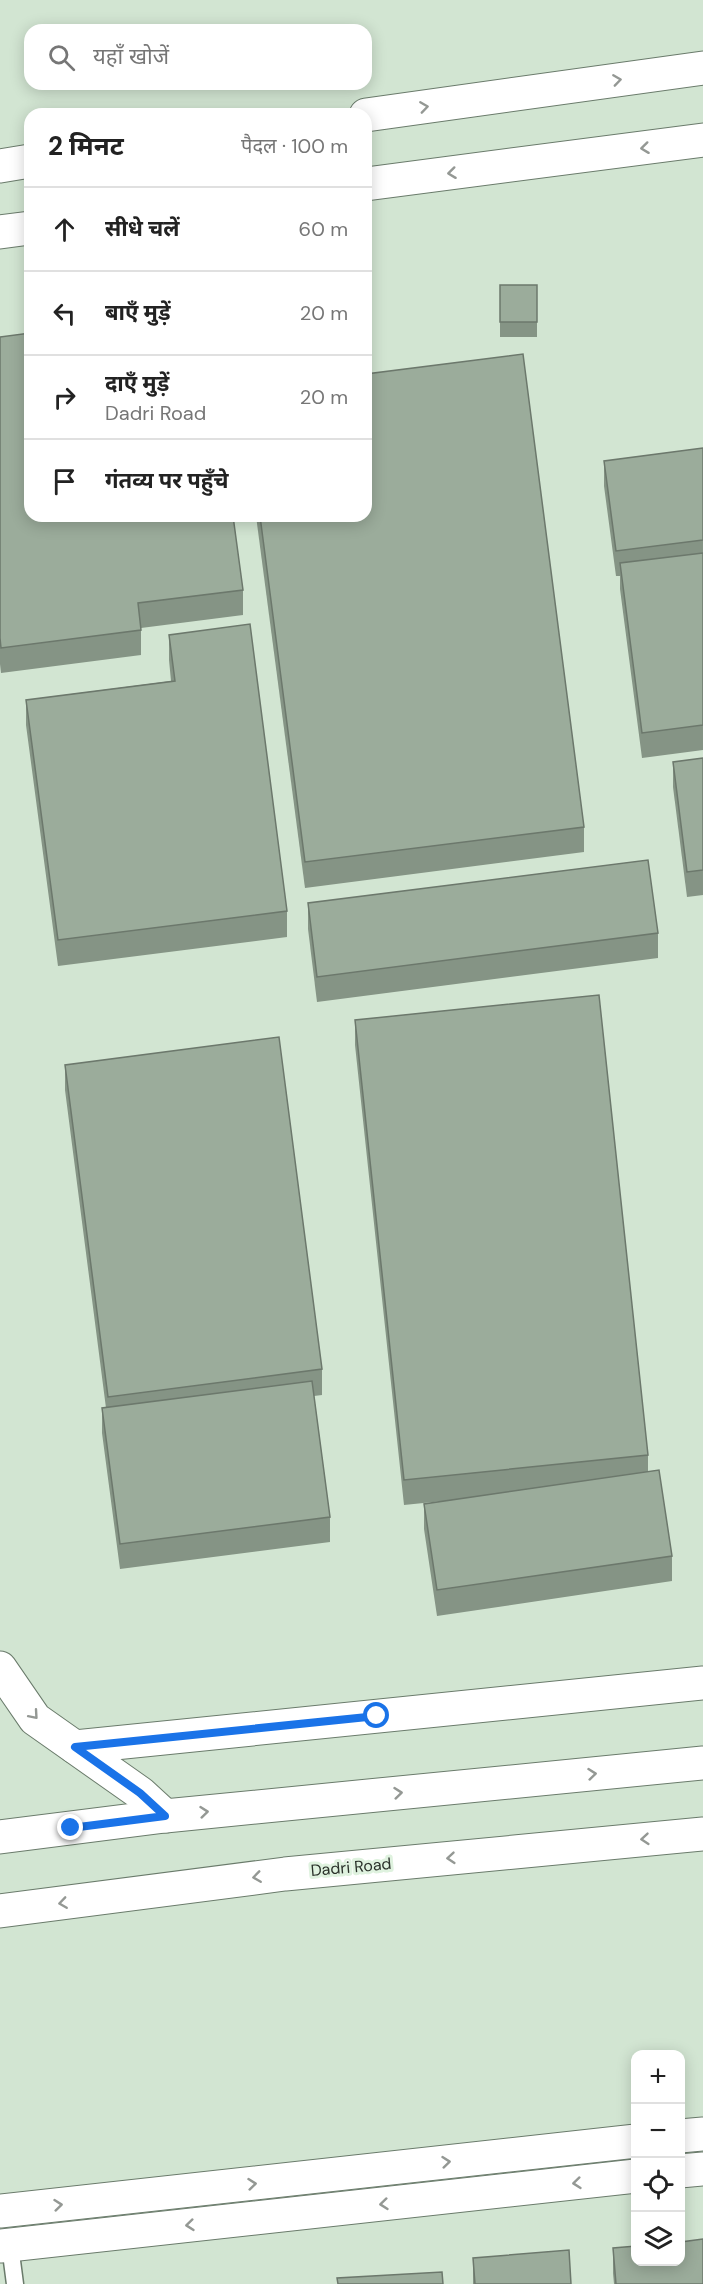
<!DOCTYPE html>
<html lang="hi">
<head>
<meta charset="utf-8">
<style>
	body { margin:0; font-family:"DM Sans","Noto Sans Devanagari",sans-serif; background:#f2f2f2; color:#222 }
	.controls { position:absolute; right:18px; bottom:18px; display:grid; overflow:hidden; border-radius:12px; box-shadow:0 3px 15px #0003 }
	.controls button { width:54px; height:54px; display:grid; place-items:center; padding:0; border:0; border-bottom:2px solid #e0e0e0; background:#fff; color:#222; font:30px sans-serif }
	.stop { position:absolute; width:18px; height:18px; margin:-14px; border:4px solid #1a73e8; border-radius:50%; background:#fff }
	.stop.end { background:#1a73e8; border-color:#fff; box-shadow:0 2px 6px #0008 }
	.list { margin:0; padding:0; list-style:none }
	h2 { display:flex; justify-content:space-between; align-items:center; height:78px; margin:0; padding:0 24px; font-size:26px }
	h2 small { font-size:20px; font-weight:400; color:#767676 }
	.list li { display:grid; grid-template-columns:39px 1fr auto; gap:18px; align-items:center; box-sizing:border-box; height:84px; padding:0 24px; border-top:2px solid #e0e0e0 }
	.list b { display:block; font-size:22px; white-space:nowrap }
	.list p { margin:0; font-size:20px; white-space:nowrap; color:#767676 }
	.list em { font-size:20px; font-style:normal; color:#767676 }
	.icon { flex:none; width:33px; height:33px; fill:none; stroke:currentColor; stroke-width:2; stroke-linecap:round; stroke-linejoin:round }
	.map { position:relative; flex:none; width:703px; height:2284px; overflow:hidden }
	.search { position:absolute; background:#fff; box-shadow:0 3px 15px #0003; left:24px; top:24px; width:348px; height:66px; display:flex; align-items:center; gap:15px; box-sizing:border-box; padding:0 21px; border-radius:18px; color:#767676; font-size:22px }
	.panel { position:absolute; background:#fff; box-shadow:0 3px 15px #0003; left:24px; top:108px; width:348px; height:414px; border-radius:18px }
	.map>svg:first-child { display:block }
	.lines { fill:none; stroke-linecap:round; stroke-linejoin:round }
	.lane-casing { stroke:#6a7b6b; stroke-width:19 }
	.street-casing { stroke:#6a7b6b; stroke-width:35 }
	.secondary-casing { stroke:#6a7b6b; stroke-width:35 }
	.lane { stroke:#fff; stroke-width:16 }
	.street { stroke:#fff; stroke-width:33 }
	.secondary { stroke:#fff; stroke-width:33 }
	.wall { fill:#859485 }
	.building { fill:#9bac9b; stroke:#6c786c; stroke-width:1.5 }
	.oneway { stroke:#949894 }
	.route { stroke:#1a73e8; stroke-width:8 }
	.labels { text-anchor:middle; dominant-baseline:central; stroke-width:6; stroke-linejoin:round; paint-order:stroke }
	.street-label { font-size:16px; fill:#2a312a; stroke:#dff2df }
</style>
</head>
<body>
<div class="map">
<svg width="703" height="2284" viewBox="0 0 703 2284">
	<rect width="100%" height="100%" fill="#d2e5d2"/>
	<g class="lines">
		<defs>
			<polyline id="lane" points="9,2238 15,2284"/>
			<g id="street">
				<polyline points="366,115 703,68"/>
				<polyline points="0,166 30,161"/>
				<polyline points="366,184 703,140"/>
				<polyline points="0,232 30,228"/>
				<polyline points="75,1747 703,1683"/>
			</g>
			<g id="secondary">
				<polyline points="0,1668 35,1719 140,1793 165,1816"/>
				<polyline points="0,1837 165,1816 703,1763"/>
				<polyline points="0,1911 285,1874 703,1834"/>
				<polyline points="680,2136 703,2134"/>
				<polyline points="680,2171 703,2169"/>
				<polyline points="0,2211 636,2141"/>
				<polyline points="0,2246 636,2176"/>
			</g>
		</defs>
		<use href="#lane" class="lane-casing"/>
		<use href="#street" class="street-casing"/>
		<use href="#secondary" class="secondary-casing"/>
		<use href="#lane" class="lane"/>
		<use href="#street" class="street"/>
		<use href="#secondary" class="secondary"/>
	</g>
	<g class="wall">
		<rect x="500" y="285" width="37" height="52"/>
		<polygon points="0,337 243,590 243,615 141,628 141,655 1,673 0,664"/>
		<polygon points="703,448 703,750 642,758 620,589 620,576 616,576 604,486 604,461"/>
		<polygon points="256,516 366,516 584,827 584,852 305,888"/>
		<polygon points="169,635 287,911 287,937 58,966 26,725 26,700 171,681 169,660"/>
		<polygon points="703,758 703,895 687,897 673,787 673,762"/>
		<polygon points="308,903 658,933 658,958 317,1002 308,929"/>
		<polygon points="355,1020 648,1455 648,1471 672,1556 672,1581 437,1616 424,1529 424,1504 443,1501 404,1505 355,1045"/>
		<polygon points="65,1065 322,1369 322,1395 314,1396 330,1517 330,1542 120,1569 102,1433 102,1408 106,1408 65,1090"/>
		<polygon points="613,2248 703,2284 614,2284 613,2273"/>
		<polygon points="473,2258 571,2284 473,2284"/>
	</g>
	<g class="building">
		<rect x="500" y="285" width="37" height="37"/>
		<polygon points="30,333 30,516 233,516 243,590 138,603 141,630 1,648 0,638 0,337"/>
		<polygon points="523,354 584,827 305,862 260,516 366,516 366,374"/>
		<polygon points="703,448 703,540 616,551 604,461"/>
		<polygon points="703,553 703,725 642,733 620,563"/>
		<polygon points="250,624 287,911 58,940 26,700 175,681 169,635"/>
		<polygon points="703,758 703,870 687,872 673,762"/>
		<polygon points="648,860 658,933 317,977 308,903"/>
		<polygon points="599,995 648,1455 404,1480 355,1020"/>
		<polygon points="279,1037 322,1369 108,1397 65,1065"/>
		<polygon points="312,1381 330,1517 120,1544 102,1408"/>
		<polygon points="659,1470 672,1556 437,1590 424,1504"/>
		<polygon points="703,2239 703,2284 616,2284 613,2248 636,2246 636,2262 681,2262 681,2242"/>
		<polygon points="569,2250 571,2284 475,2284 473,2258"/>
		<polygon points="442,2272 443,2284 338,2284 337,2278"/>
	</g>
	<defs><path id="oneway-chevron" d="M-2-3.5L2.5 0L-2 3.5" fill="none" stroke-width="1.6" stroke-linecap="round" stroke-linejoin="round" transform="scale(1.5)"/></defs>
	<g class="oneway">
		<use href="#oneway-chevron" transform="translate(617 80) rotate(-8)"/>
		<use href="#oneway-chevron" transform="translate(424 107) rotate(-8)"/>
		<use href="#oneway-chevron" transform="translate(645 148) rotate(173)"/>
		<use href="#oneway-chevron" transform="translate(452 173) rotate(173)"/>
		<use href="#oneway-chevron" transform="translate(34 1715) rotate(49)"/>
		<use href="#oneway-chevron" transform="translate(592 1774) rotate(-6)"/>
		<use href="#oneway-chevron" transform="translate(398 1793) rotate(-6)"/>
		<use href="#oneway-chevron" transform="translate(204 1812) rotate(-6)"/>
		<use href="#oneway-chevron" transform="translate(645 1839) rotate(175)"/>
		<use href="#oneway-chevron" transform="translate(451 1858) rotate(175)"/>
		<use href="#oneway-chevron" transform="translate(257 1877) rotate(172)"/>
		<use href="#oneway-chevron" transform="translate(63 1903) rotate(172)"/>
		<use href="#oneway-chevron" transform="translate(446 2162) rotate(-6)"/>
		<use href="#oneway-chevron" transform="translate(577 2183) rotate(174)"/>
		<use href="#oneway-chevron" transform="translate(252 2184) rotate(-6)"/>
		<use href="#oneway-chevron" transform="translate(384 2204) rotate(174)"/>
		<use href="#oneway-chevron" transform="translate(58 2205) rotate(-6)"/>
		<use href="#oneway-chevron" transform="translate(190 2225) rotate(174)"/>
	</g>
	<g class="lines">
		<polyline class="route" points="71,1828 165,1816 140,1793 75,1747 377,1716"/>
	</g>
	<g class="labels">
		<g class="street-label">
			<text transform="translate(351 1867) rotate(-5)">Dadri Road</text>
		</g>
	</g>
</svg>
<div class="controls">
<button>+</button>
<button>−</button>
<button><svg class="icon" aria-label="locate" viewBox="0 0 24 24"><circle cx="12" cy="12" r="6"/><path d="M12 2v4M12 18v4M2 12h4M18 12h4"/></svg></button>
<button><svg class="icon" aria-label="layers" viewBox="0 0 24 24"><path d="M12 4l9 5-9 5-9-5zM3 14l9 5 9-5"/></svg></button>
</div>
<div class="stop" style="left:377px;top:1716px"></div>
<div class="stop end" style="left:71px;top:1828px"></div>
<div class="search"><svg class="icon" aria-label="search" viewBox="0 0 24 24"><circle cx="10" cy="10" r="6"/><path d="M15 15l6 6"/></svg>यहाँ खोजें</div>
<section class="panel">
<h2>2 मिनट<small>पैदल · 100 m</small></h2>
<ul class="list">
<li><svg class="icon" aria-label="ahead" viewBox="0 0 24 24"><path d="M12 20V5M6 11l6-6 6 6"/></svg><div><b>सीधे चलें</b></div><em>60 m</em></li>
<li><svg class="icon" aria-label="left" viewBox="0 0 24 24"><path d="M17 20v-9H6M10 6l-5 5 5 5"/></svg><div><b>बाएँ मुड़ें</b></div><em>20 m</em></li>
<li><svg class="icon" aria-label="right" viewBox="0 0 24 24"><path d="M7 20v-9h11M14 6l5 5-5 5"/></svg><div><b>दाएँ मुड़ें</b><p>Dadri Road</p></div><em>20 m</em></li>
<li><svg class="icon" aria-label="arrive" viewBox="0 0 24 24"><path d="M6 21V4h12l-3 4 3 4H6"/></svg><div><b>गंतव्य पर पहुँचे</b></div></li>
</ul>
</section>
</div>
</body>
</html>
